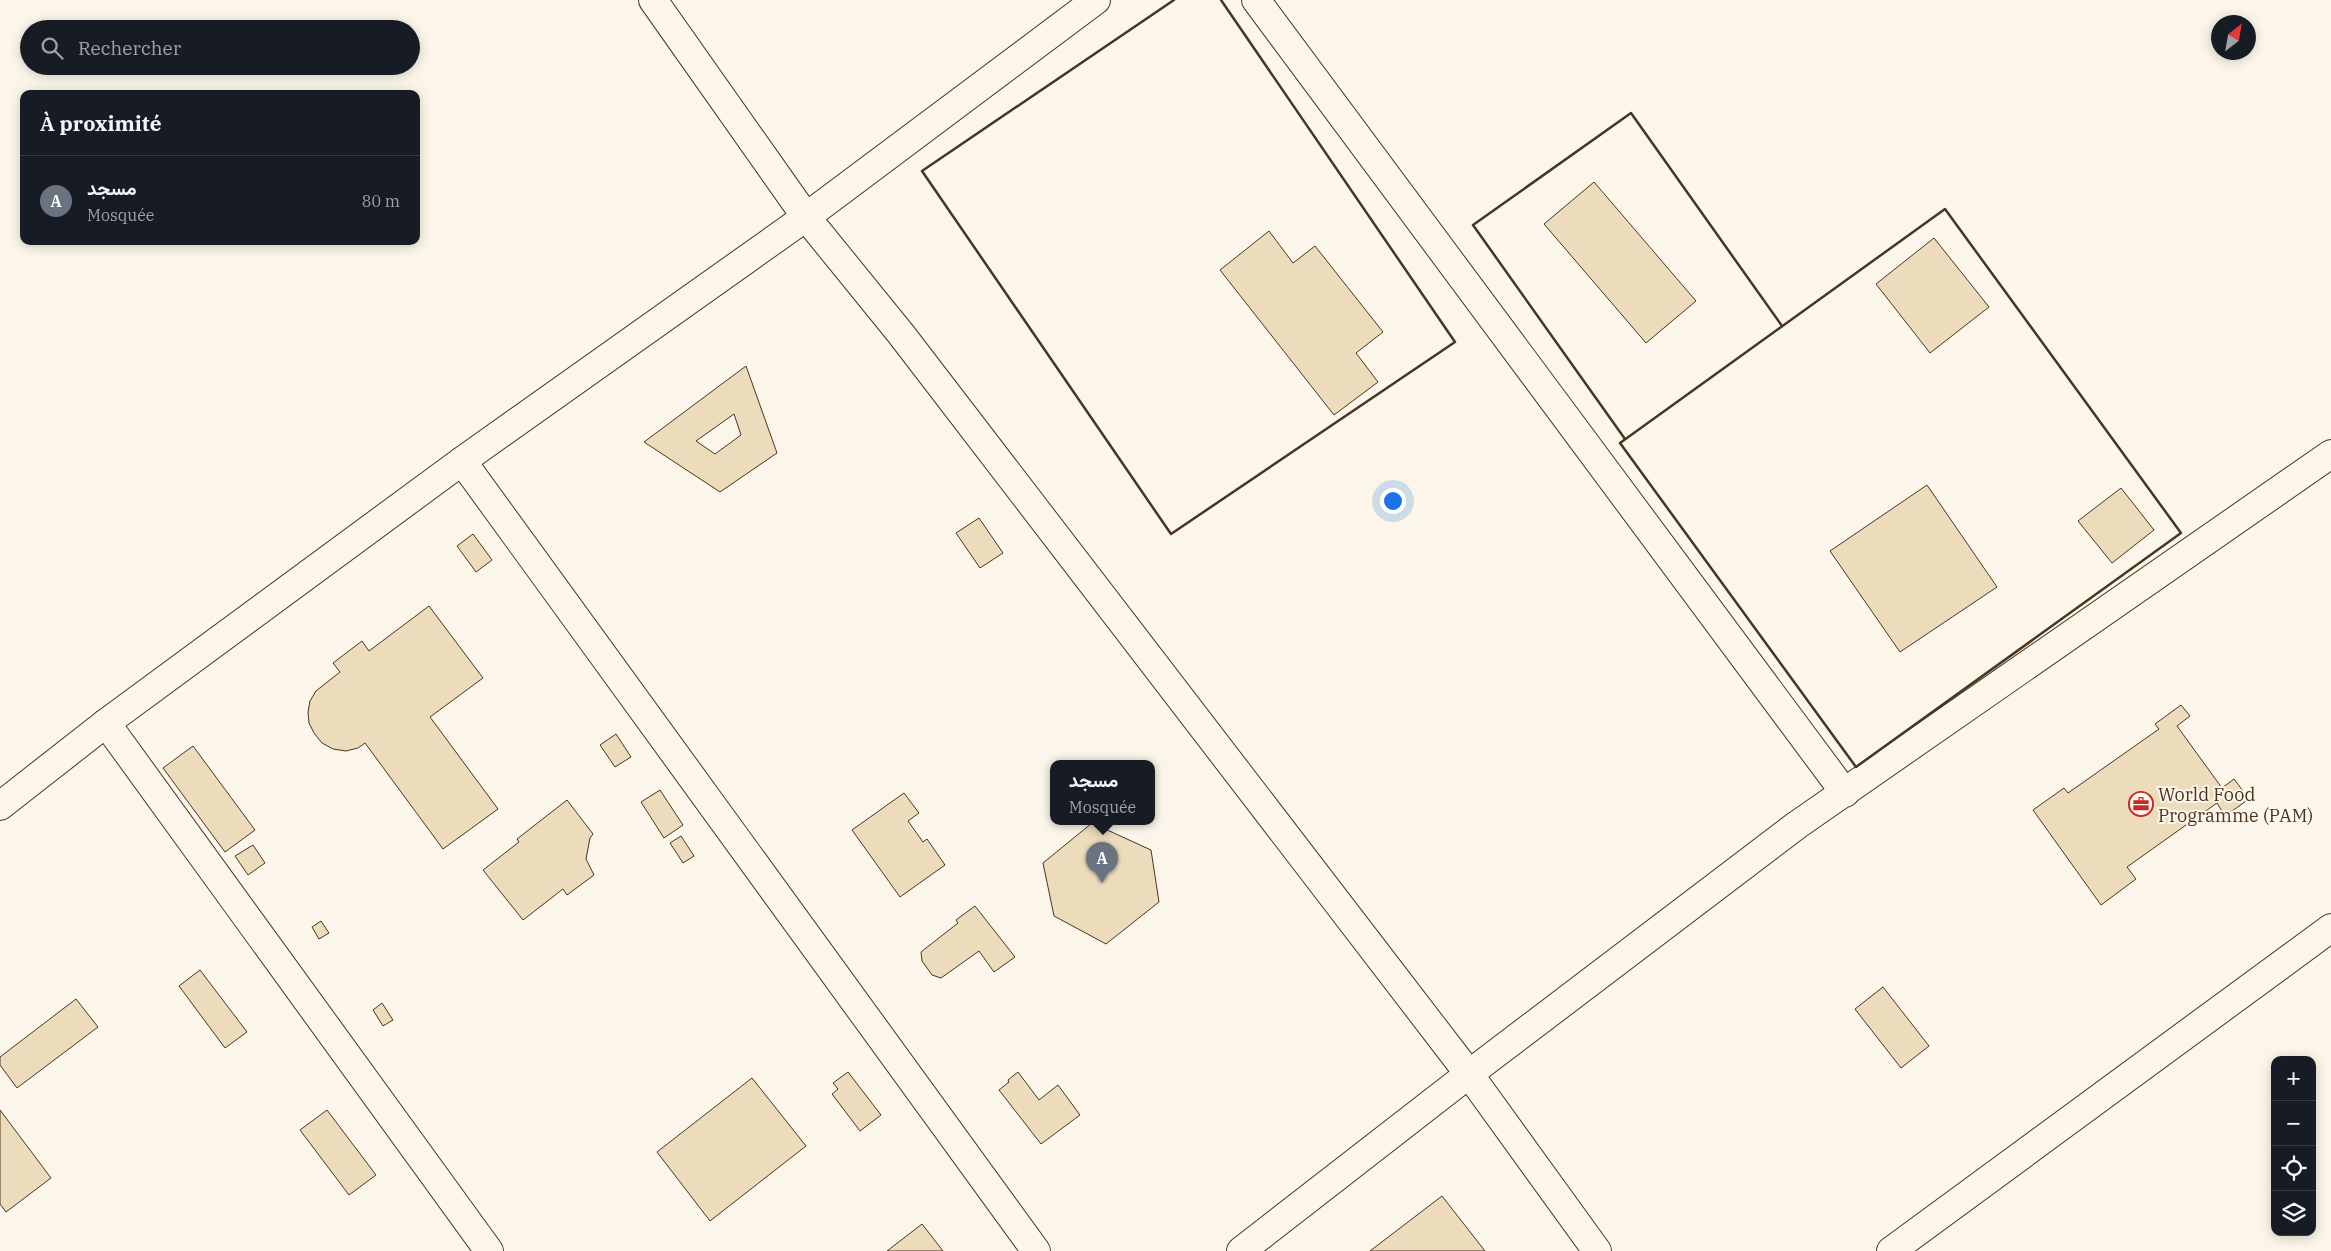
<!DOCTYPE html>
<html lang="fr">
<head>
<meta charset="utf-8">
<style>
	body { margin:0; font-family:"IBM Plex Serif",Vazirmatn,serif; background:#242831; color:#f1f3f6 }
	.controls { position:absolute; right:15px; bottom:15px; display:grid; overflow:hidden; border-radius:10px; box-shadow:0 2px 12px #0003 }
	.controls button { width:45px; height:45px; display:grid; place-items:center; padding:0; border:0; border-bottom:1px solid #363941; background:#171b24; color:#f1f3f6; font:25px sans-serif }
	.compass { position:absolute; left:2211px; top:15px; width:45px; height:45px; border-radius:50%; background:#171b24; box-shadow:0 2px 12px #0003; rotate:31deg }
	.you { position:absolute; left:1392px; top:500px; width:18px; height:18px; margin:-12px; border:4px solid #fff; border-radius:50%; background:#1a73e8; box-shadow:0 0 0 8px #1a73e833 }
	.badge { display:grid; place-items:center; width:32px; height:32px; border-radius:50%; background:#2563eb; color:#fff; font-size:16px; font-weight:700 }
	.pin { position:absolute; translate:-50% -41px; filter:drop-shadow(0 1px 2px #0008) }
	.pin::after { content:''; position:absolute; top:26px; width:18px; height:15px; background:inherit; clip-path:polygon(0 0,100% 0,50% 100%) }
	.popup { position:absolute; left:1050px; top:760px; width:105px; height:65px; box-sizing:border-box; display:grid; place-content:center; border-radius:10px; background:#171b24; filter:drop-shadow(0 1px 4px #0005); font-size:16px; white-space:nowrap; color:#9ea1a6 }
	.popup b { font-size:19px; color:#f1f3f6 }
	.popup::after { content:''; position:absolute; left:50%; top:100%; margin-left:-10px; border:10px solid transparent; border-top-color:#171b24 }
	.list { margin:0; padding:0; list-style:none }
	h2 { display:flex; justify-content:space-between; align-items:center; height:65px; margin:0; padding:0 20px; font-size:21px }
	h2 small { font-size:16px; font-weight:400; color:#9ea1a6 }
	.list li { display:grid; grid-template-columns:32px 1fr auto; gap:15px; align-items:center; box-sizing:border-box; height:90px; padding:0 20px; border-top:1px solid #363941 }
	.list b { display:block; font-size:19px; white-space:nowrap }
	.list p { margin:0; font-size:16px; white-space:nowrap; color:#9ea1a6 }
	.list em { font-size:16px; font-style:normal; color:#9ea1a6 }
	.icon { flex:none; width:28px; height:28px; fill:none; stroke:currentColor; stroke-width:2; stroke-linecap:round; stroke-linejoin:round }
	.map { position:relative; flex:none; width:2331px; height:1251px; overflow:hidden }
	.search { position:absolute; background:#171b24; box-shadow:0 2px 12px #0003; left:20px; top:20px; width:400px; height:55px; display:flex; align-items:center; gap:12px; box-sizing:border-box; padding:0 18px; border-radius:28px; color:#9ea1a6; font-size:19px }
	.panel { position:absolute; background:#171b24; box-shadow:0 2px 12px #0003; left:20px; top:90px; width:400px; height:155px; border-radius:10px }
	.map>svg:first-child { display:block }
	.building { fill:#ecdcbc; stroke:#4a3520; fill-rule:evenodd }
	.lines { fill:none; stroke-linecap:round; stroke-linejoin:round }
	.minor-casing { stroke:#4a3520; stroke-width:30 }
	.tertiary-casing { stroke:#4a3520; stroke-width:30 }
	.minor { stroke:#fbf6e9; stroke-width:28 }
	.tertiary { stroke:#fbf6e9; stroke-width:28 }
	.wall { stroke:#4a3520; stroke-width:2.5 }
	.labels { text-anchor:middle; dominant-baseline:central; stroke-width:4; stroke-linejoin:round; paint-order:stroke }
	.poi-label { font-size:18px; fill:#4a3520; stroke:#fbf6e9; text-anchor:start }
</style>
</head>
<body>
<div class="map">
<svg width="2331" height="1251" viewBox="0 0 2331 1251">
	<rect width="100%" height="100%" fill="#fbf6e9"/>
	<g class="building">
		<polygon points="1594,182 1696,301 1646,343 1544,224"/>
		<polygon points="1269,231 1293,263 1315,246 1383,332 1356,353 1378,382 1334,415 1220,270"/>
		<polygon points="1934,238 1989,307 1930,353 1876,284"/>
		<path d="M 746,366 L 777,453 L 720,492 L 644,442 ZM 734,414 L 741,435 L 715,454 L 696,441 Z"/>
		<polygon points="1927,485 1997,587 1900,652 1830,551"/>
		<polygon points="2121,488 2154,530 2112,563 2078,521"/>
		<polygon points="979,518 1003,553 980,568 956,533"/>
		<polygon points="473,534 492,560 476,572 457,546"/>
		<polygon points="429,606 483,678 430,717 498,809 443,849 365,743 358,748 346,751 333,749 322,743 314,733 309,723 308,712 310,701 316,691 340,672 333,663 362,641 369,651"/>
		<polygon points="2181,705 2190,716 2177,726 2222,788 2234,779 2249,799 2225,816 2217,803 2127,867 2136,879 2101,905 2033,810 2064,788 2068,793 2159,729 2155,724"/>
		<polygon points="616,734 631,757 615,767 600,745"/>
		<polygon points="193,746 255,830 225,852 163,768"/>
		<polygon points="660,790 683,825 664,838 641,802"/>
		<polygon points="904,793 919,813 908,821 923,842 927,839 945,865 900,897 852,830"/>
		<polygon points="567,800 593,834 590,838 586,859 594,875 567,895 563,889 523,920 483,870 519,842 517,839"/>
		<polygon points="1092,823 1151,850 1159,902 1106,944 1054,916 1043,863"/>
		<polygon points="681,836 694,856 683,863 670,843"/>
		<polygon points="253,845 265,863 248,875 235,856"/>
		<polygon points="975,906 1015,957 994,972 979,951 941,978 932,975 922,961 921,952 958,923 956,920"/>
		<polygon points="321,921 329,933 319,939 312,927"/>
		<polygon points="200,970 247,1032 225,1048 179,986"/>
		<polygon points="1883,987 1929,1046 1901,1068 1855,1009"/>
		<polygon points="76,999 98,1027 17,1088 0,1065 0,1057"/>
		<polygon points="382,1003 393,1020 383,1026 373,1010"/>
		<polygon points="848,1072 881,1115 860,1131 832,1094 838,1089 833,1083"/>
		<polygon points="1018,1072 1039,1100 1058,1085 1080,1115 1041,1144 999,1090 1009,1082 1008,1080"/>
		<polygon points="752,1078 806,1146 710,1221 657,1152"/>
		<polygon points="0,1110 51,1178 6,1212 0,1204"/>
		<polygon points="327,1110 376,1175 349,1195 300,1130"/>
		<polygon points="1442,1196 1485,1251 1370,1251"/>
		<polygon points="922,1224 943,1251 887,1251"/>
	</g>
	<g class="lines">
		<defs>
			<g id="minor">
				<polyline points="653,0 806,217 901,334 1469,1074 1597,1251"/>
				<polyline points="1256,0 1845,793"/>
				<polyline points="462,461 1036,1251"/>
				<polyline points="106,723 489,1251"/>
				<polyline points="0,806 106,723 462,461 806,217 1096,0"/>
				<polyline points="1241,1251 1469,1074 1797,825 2331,454"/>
			</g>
			<polyline id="tertiary" points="1891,1251 2331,928"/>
		</defs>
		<use href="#minor" class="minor-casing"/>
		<use href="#tertiary" class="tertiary-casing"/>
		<use href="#minor" class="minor"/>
		<use href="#tertiary" class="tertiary"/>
		<g class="wall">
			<polyline points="1174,0 922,171 1171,534 1455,342 1221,0"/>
			<polygon points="1945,209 2181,533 1856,767 1620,443"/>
			<polyline points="1625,439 1473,225 1631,113 1782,326"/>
		</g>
	</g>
	<defs>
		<symbol id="office-ring" viewBox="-11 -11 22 22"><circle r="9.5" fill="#fbf6e9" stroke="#c62828" stroke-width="1.5"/><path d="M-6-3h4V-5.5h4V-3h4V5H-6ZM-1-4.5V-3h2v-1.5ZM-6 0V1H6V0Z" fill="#c62828"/></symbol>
	</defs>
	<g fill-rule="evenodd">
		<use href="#office-ring" x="2127" y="790" width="28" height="28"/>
	</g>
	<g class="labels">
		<g class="poi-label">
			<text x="2158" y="794">World Food<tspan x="2158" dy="21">Programme (PAM)</tspan></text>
		</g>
	</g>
</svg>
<div class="controls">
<button>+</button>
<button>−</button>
<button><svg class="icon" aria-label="locate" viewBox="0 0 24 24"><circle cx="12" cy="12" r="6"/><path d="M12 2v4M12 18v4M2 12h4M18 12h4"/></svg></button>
<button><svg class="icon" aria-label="layers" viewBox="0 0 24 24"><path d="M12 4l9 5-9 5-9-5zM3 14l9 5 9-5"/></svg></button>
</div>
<svg class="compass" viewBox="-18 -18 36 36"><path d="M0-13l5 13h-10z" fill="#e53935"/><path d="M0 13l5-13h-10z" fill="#9ea1a6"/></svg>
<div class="you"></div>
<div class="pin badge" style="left:1102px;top:883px;background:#6b7280">A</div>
<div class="popup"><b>مسجد</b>Mosquée</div>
<div class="search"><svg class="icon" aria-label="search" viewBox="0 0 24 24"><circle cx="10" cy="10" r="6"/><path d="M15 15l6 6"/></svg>Rechercher</div>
<section class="panel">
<h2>À proximité<small></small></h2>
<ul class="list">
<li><span class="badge" style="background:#6b7280">A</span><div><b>مسجد</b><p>Mosquée</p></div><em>80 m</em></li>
</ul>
</section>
</div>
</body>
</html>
